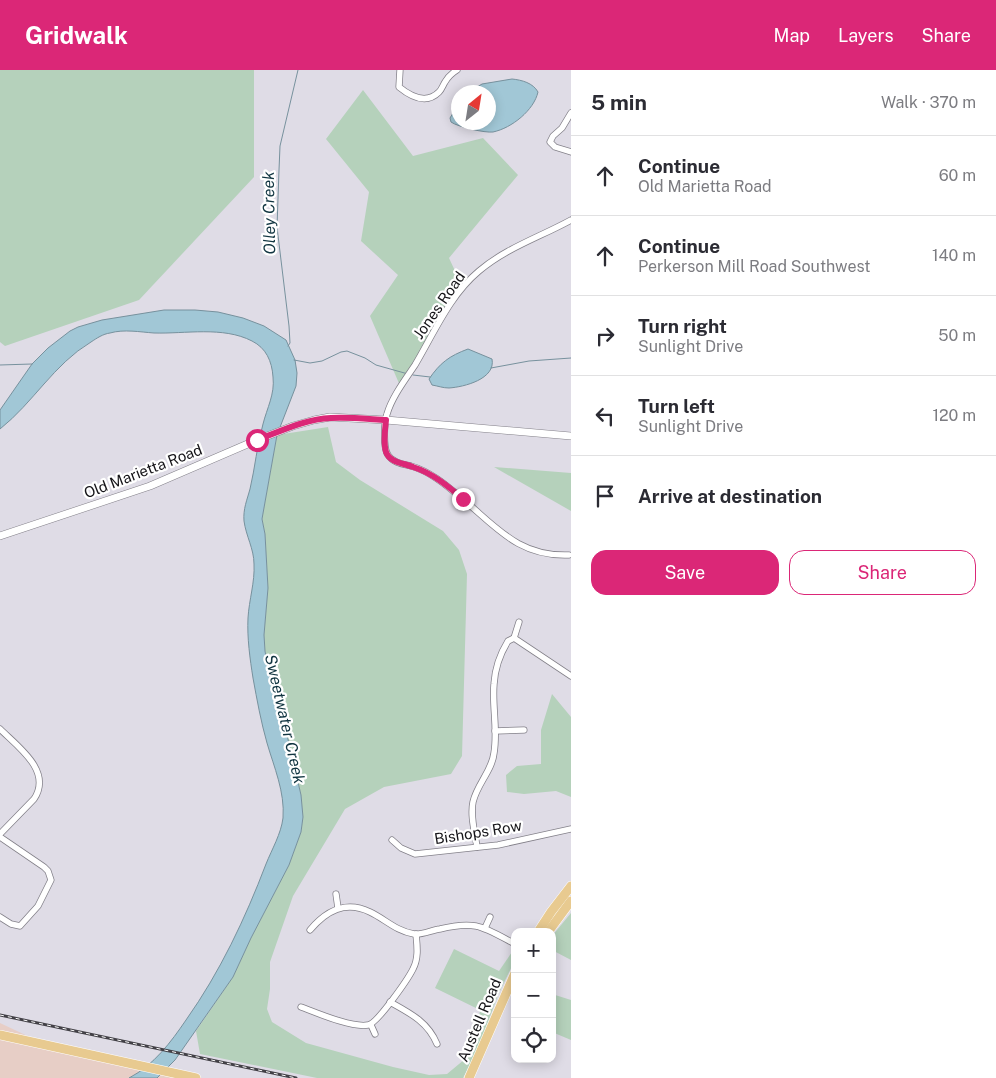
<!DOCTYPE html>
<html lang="en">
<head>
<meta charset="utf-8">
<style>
	body { margin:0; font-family:"Public Sans",sans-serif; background:#f7f7f7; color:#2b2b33 }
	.controls { position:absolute; right:15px; bottom:15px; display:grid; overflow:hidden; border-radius:10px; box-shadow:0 2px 12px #0003 }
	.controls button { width:45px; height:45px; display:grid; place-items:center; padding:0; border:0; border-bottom:1px solid #e1e1e2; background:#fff; color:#2b2b33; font:25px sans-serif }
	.compass { position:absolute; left:451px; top:15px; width:45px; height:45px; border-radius:50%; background:#fff; box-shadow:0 2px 12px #0003; rotate:30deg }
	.stop { position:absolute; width:15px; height:15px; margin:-11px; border:4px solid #db2777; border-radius:50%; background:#fff }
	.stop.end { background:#db2777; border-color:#fff; box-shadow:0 1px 5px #0008 }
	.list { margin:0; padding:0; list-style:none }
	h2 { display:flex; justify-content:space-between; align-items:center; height:65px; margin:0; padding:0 20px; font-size:21px }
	h2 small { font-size:16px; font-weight:400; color:#7c7c81 }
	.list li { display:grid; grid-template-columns:32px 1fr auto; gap:15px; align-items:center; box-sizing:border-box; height:80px; padding:0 20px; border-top:1px solid #e1e1e2 }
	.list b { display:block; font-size:19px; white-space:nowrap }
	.list p { margin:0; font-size:16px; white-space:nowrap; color:#7c7c81 }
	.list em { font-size:16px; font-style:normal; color:#7c7c81 }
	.actions { display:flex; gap:10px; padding:15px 20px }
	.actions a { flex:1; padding:11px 0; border:1px solid #db2777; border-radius:15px; text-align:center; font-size:18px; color:#db2777 }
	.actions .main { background:#db2777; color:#fff }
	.icon { flex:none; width:28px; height:28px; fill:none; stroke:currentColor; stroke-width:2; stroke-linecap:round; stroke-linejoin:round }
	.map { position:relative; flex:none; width:571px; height:1008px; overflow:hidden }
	header { display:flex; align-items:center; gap:30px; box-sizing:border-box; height:70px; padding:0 25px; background:#db2777; color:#fff }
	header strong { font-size:24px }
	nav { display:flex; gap:28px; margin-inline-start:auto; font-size:18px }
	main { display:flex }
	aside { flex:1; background:#fff }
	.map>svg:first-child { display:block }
	.commercial { fill:#e7cec6 }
	.green { fill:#b5d1bb }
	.water { fill:#a1c7d6; stroke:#77919d }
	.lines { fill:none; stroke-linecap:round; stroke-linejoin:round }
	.stream { stroke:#77919d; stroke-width:1 }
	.minor-casing { stroke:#838089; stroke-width:7 }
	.tertiary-casing { stroke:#838089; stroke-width:8 }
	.primary-casing { stroke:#fff; stroke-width:10 }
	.minor { stroke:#fff; stroke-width:5.5 }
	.tertiary { stroke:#fff; stroke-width:7 }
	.primary { stroke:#e8ca90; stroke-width:9 }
	.rail-casing { stroke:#424046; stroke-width:3 }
	.rail { stroke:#fff; stroke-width:1; stroke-dasharray:4; stroke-linecap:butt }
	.route { stroke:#db2777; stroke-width:6 }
	.labels { text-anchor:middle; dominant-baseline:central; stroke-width:4.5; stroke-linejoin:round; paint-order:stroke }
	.street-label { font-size:15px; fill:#151418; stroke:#fff }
	.water-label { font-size:16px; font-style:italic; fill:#113541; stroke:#fff }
</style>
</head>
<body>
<header>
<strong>Gridwalk</strong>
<nav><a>Map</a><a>Layers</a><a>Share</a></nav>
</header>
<main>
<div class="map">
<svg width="571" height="1008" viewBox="0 0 571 1008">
	<rect width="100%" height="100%" fill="#dfdce6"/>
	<polygon class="commercial" points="0,953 53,978 179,1005 175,1008 0,1008"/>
	<g class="green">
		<polygon points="0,0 254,0 254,107 139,230 5,276 0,272"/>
		<polygon points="363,20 413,86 483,68 518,105 449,188 462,216 401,318 370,246 398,205 361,171 369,122 326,69"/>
		<polygon points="328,357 336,392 360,410 443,461 459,480 467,504 462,686 451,704 384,717 345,739 293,826 270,892 270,919 267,939 272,952 306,973 393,997 429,1005 447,1004 465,989 476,969 480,940 435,918 454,879 499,901 512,882 515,890 498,925 478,979 463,1008 317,1008 200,984 196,961 233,907 251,868 289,795 301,762 303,747 301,725 283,648 276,634 265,581 264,565 268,518 265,464 262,449 277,365"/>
		<polygon points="494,397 571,403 571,441"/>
		<polygon points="552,624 571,647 571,727 556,721 524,724 507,722 506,705 517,696 541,694 541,660"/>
		<polygon points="571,843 571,890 552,880 552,866"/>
		<polygon points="552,924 571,930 571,970 552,962"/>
	</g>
	<g class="water">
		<path d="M 512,9 C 522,10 533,13 538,22 C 534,40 512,58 493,62 C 485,63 458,57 451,52 L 450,48 L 458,35 L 458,52 L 488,52 L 488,22 L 469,22 L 482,14 Z"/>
		<path d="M 164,240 L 195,240 L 218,242 L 243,248 L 264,256 L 286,270 L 295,290 L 297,303 L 296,316 L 277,365 L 262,449 L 265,464 L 268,518 L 264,565 L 265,581 L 271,614 L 276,634 L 283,648 L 301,725 L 303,747 L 301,762 L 289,795 L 251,868 L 233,907 L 175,990 L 157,1008 L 129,1008 C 154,995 171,972 186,950 C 220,902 245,849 266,794 C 272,779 281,764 283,748 C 285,722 274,697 267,673 C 261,652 257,630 253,608 C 250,589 247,568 248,548 C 249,530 255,512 254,494 C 254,479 246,466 244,451 C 243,439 247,430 250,419 C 255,398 257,375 263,354 C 267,338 275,324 273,307 C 272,291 266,278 252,271 C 223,256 185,264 154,263 C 140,262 124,259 110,263 C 103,264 97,268 91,272 C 54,294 33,333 0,359 L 0,340 L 32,294 L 48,278 L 70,261 L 78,257 L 102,250 Z"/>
		<path d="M 468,279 L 492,289 C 496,309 464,317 449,318 C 443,318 438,316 432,315 L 429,309 C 440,293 449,286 468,279 Z"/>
	</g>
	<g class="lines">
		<g class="stream">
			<polyline points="288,276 290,273 289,256 277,157 279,100 280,76 298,0"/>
			<polyline points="294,290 310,293 322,291 341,282 347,281 365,288 376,295 408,304"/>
			<polyline points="0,295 32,294"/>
			<polyline points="491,298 529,291 571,288"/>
			<polyline points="413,305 430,307"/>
		</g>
		<defs>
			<g id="minor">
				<path d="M 400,0 L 399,17 C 410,26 426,35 439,22 C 442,19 443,15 445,12 C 448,7 452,3 457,0"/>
				<polyline points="571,43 562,58 553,66 550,72 555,77 571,82"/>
				<path d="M 569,485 C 517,487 495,455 459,426 C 445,414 429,401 411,396 C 403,394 393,393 388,385 C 383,378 384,352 387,344 C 392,327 405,310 415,295 C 434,263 450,225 479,201 C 506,178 540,167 571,150"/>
				<polyline points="514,568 519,552"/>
				<path d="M 0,659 C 17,676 53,701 34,729 L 0,764"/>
				<polyline points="495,661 524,660"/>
				<polyline points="0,767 44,797 48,801 51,810 38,836 20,856 11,854 0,847"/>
				<polyline points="392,770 401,778 415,784 498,775 571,759"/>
				<path d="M 477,777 C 475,763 470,746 473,732 C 477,714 492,701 494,683 C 498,660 492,637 494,614 C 495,598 500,584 508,571 L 514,568 L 571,606"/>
				<polyline points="336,824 338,838"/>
				<polyline points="485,858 490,847"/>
				<path d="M 310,860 C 326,841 345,830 370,842 C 385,849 396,861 414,864 C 422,865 432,860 440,859 C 476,850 483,857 515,874"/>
				<path d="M 390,932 C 410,943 428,952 437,974"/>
				<path d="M 301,937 C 317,943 352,958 368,955 C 377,954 408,909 413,899 C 419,888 417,875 416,864"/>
				<polyline points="371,955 375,964"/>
			</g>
			<polyline id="tertiary" points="0,466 150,416 257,370 293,356 314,350 330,347 386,350 571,366"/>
			<g id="primary">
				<polyline points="538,862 551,842 571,816"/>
				<polyline points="548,862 571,831"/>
				<polyline points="0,965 196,1008"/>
				<polyline points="469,1008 515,903"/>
			</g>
		</defs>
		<use href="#minor" class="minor-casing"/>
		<use href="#tertiary" class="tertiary-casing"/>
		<use href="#primary" class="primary-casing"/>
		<use href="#minor" class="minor"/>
		<use href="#tertiary" class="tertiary"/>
		<use href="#primary" class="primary"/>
		<defs>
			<polyline id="rail" points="0,945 296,1008"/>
		</defs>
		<use href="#rail" class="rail-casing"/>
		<use href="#rail" class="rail"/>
	</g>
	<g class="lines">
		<path class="route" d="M 257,370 C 281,361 305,349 331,348 C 349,347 368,349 386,350 C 385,360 383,372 386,382 C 390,393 404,393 413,397 C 432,403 448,416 463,429"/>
	</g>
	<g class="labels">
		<g class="street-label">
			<text transform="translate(439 235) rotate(-55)">Jones Road</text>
			<text transform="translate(143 401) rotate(-21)">Old Marietta Road</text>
			<text transform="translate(478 762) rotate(-9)">Bishops Row</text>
			<text transform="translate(479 950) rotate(-67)">Austell Road</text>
		</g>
		<g class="water-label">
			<text transform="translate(269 143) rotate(-91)">Olley Creek</text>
			<text transform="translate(285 649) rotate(77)">Sweetwater Creek</text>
		</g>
	</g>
</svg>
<div class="controls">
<button>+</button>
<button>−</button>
<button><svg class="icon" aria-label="locate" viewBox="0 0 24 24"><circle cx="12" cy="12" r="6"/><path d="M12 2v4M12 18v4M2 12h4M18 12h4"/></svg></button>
</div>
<svg class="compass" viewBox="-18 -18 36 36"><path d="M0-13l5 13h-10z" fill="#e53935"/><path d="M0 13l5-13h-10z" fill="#7c7c81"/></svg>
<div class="stop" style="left:257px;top:370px"></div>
<div class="stop end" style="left:463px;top:429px"></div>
</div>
<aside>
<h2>5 min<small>Walk · 370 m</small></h2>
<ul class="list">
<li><svg class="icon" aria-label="ahead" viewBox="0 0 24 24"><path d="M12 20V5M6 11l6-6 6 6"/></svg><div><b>Continue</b><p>Old Marietta Road</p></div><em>60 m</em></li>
<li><svg class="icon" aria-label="ahead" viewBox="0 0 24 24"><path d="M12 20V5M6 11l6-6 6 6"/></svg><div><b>Continue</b><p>Perkerson Mill Road Southwest</p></div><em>140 m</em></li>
<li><svg class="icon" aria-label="right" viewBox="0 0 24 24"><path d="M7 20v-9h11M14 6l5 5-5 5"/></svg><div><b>Turn right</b><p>Sunlight Drive</p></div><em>50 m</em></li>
<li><svg class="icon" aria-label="left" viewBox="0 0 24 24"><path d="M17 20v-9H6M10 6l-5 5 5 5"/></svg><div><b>Turn left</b><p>Sunlight Drive</p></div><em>120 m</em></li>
<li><svg class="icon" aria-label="arrive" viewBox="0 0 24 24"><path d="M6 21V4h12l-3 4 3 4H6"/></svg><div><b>Arrive at destination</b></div></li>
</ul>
<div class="actions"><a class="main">Save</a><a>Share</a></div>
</aside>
</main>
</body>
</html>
